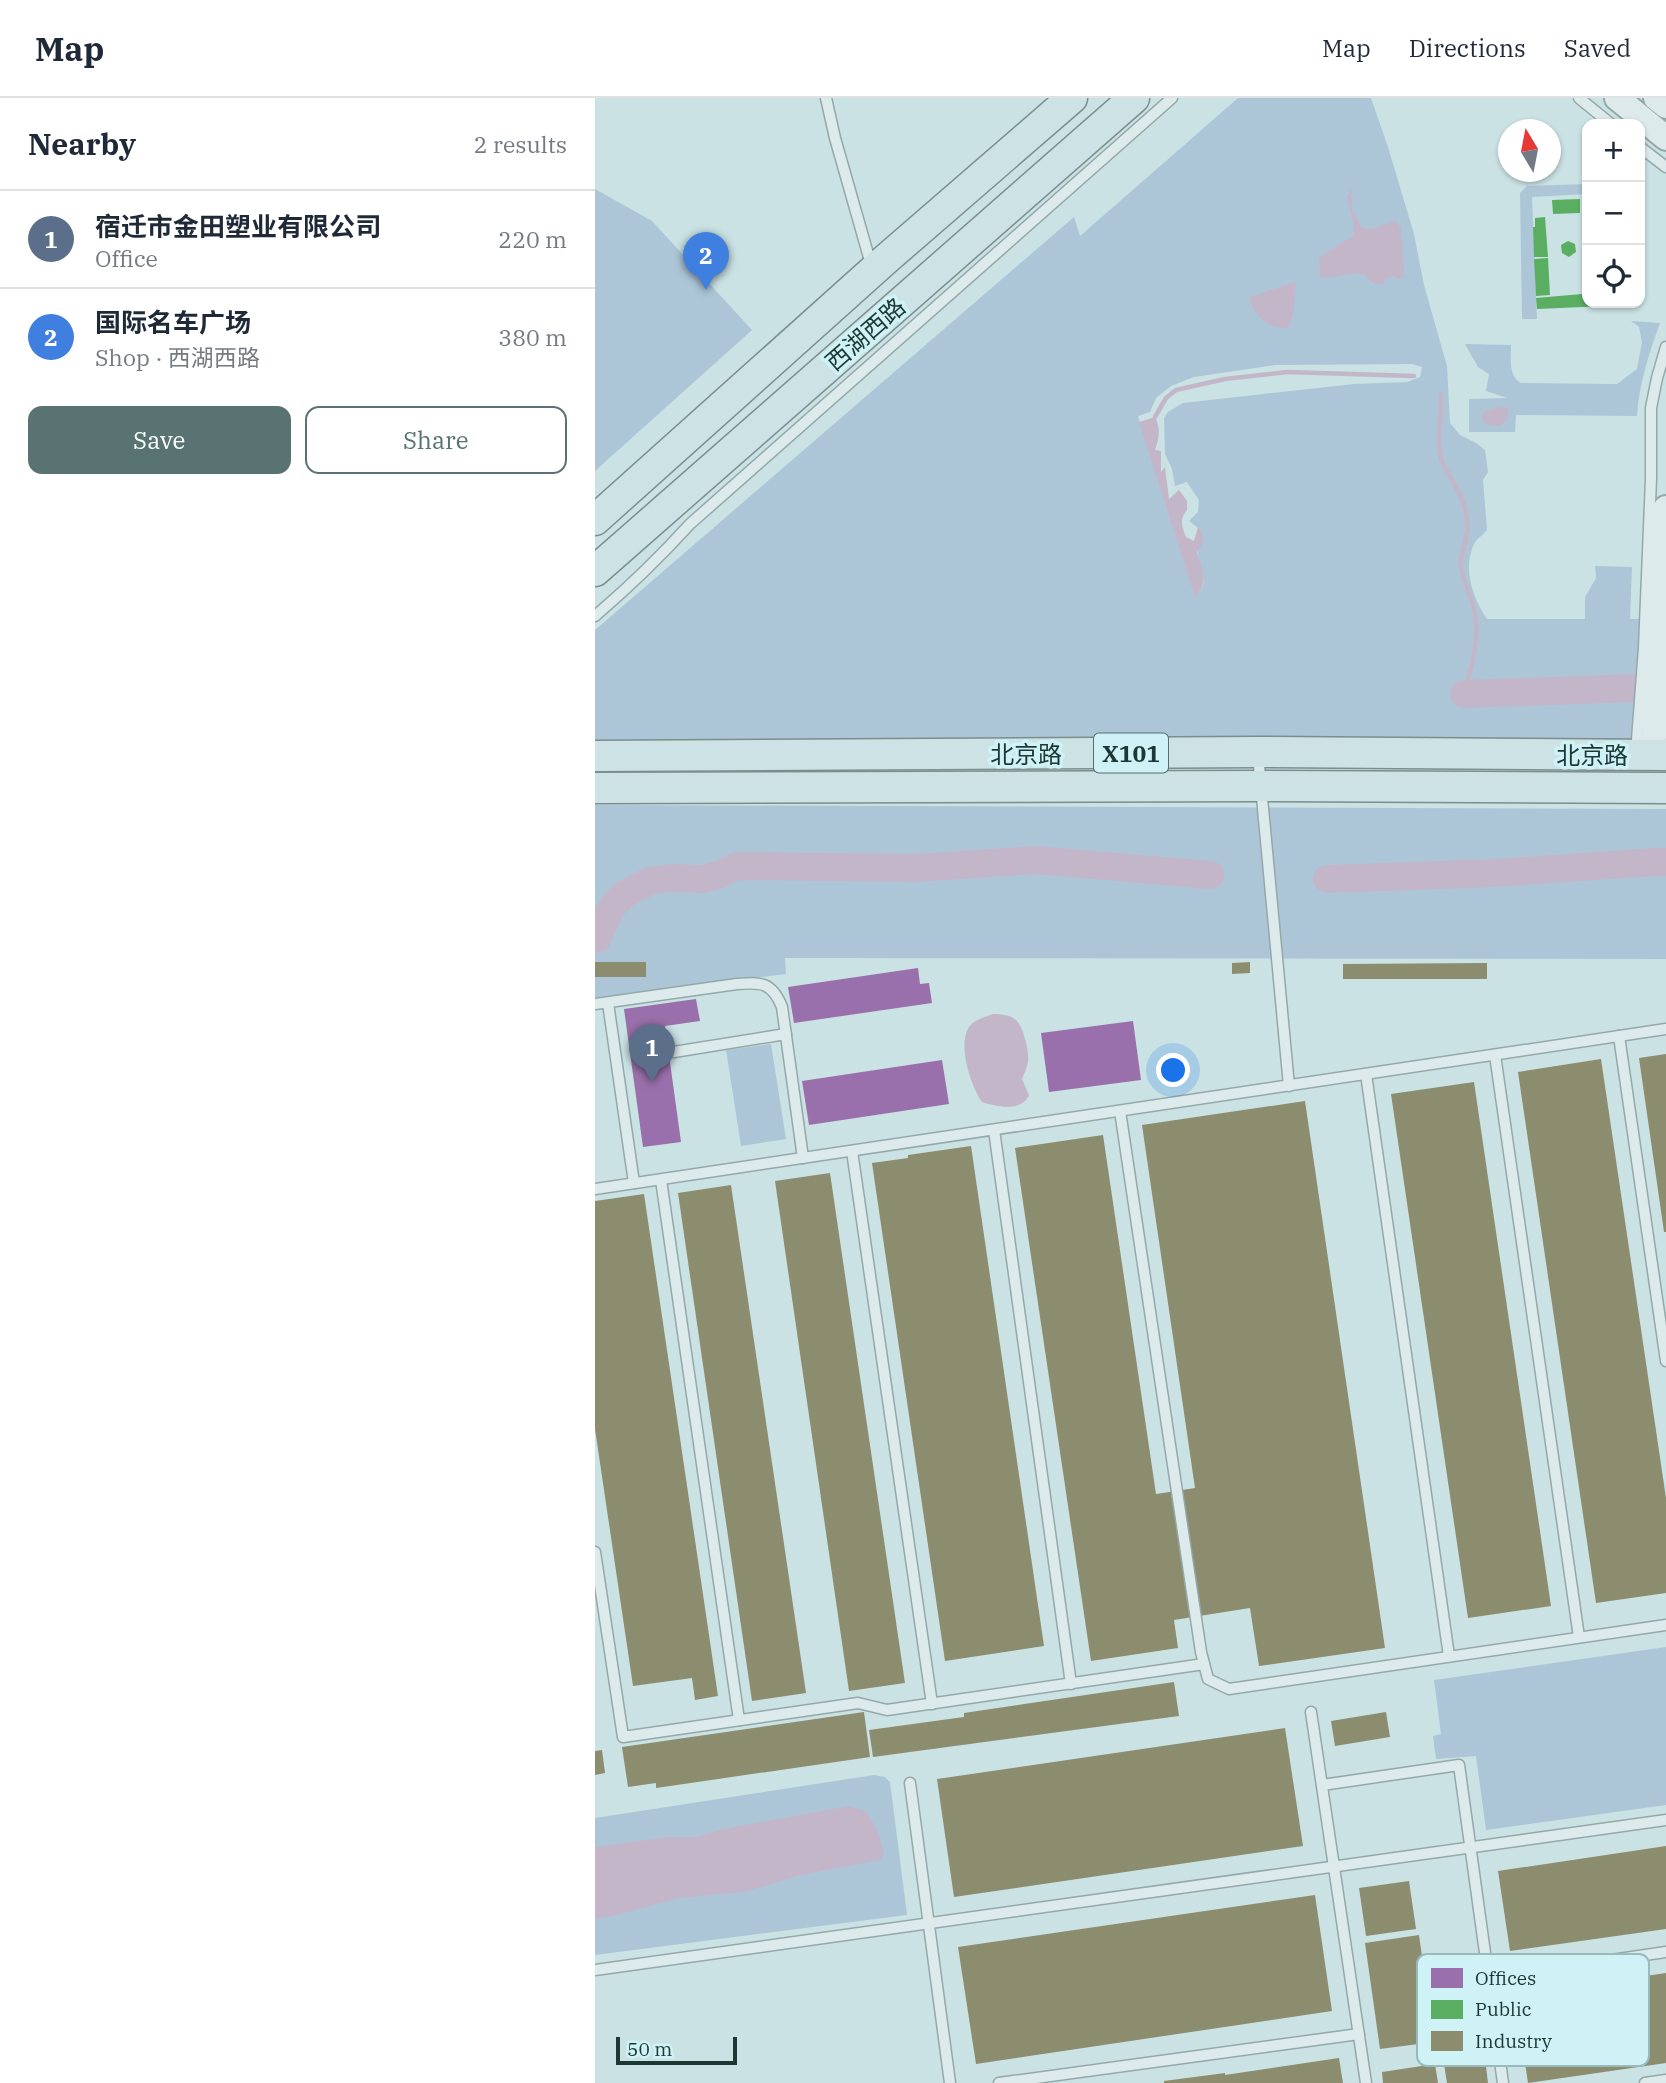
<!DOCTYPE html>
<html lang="en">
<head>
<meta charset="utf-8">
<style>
	body { margin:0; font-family:"IBM Plex Serif","Noto Sans SC",serif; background:#f6f6f7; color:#1f2937 }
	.controls { position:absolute; right:21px; top:21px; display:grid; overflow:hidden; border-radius:14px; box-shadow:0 2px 5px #0004 }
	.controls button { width:63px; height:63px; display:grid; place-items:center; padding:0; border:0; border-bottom:2px solid #e0e1e3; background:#fff; color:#1f2937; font:35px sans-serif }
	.compass { position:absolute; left:903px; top:21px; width:63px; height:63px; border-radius:50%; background:#fff; box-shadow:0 2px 5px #0004; rotate:350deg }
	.scale { position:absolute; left:21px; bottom:18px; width:121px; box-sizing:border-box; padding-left:7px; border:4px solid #1c3734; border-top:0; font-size:19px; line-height:24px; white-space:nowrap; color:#1c3734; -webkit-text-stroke:5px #cff2f6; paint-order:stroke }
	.you { position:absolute; left:579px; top:973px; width:24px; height:24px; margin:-18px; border:5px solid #fff; border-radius:50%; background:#1a73e8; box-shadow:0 0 0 10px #1a73e833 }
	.badge { display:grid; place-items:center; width:46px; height:46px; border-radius:50%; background:#597372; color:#fff; font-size:23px; font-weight:700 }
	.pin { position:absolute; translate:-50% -58px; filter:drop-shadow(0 2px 4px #0008) }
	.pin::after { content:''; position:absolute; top:37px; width:24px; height:21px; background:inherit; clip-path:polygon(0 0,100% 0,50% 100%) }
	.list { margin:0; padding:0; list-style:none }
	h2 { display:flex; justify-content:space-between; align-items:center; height:91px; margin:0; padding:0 28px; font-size:30px }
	h2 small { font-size:23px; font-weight:400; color:#747a83 }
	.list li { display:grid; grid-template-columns:46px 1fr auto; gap:21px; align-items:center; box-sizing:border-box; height:98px; padding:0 28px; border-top:2px solid #e0e1e3 }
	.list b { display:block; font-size:26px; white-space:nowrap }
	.list p { margin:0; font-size:23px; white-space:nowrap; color:#747a83 }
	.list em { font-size:23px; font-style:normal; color:#747a83 }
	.actions { display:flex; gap:14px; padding:21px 28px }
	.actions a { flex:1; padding:16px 0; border:2px solid #597372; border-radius:14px; text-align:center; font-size:24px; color:#597372 }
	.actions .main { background:#597372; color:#fff }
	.icon { flex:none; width:38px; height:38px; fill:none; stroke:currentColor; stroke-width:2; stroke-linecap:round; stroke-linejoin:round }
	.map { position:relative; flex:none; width:1071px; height:1985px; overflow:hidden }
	header { display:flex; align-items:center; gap:42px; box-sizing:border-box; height:98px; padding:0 35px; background:#fff; border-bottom:2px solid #e0e1e3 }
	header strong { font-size:33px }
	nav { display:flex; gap:38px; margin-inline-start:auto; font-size:24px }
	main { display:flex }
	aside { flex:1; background:#fff }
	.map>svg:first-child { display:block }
	.green { fill:#acc6d7; fill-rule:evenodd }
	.water { fill:#c4b6c9 }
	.offices { fill:#9970ab }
	.public { fill:#5aae61 }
	.industry { fill:#8c8c6e }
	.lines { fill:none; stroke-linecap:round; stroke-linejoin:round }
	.stream { stroke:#c4b6c9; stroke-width:4.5 }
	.river { stroke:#c4b6c9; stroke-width:28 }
	.service-casing { stroke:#94a8a8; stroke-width:13 }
	.tertiary-casing { stroke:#94a8a8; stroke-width:28 }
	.primary-casing { stroke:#7b8d8d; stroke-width:33 }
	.service { stroke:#ddeaec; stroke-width:10 }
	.tertiary { stroke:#ddeaec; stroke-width:24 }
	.primary { stroke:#cde2e4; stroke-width:30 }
	.labels { text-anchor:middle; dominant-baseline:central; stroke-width:7; stroke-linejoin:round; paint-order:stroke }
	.shield { fill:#cff2f6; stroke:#526f6e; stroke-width:2 }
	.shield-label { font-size:23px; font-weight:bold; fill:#1c3734 }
	.street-label { font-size:24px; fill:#1c3734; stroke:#cff2f6 }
	.key { fill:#cff2f6; stroke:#99babc; stroke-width:2 }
	.key-label { font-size:19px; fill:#1c3734 }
</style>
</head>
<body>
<header>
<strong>Map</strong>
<nav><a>Map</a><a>Directions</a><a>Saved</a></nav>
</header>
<main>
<aside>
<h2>Nearby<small>2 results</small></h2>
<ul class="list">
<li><span class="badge" style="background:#5c6f8a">1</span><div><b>宿迁市金田塑业有限公司</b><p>Office</p></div><em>220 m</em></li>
<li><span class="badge" style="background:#3f7fe0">2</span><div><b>国际名车广场</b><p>Shop · 西湖西路</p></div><em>380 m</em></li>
</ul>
<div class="actions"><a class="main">Save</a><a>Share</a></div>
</aside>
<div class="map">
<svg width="1071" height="1985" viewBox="0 0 1071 1985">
	<rect width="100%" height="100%" fill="#cae2e4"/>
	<g class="green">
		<path d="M 643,0 L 776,0 L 793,49 L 819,136 L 829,187 L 852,268 L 855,325 L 865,337 L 881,345 L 890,352 L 893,374 L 888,382 L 892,432 C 889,436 883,440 880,444 C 867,469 877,499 892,521 L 990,521 L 990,499 L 1001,480 L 1000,468 L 1037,469 L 1035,521 L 1071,521 L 1071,646 L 0,642 L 0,532 L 479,119 L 485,138 ZM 817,266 L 827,269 L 825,279 L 812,284 L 759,286 L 588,305 L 573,314 L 569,320 L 570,356 L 577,371 L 580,388 L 592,384 L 604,402 L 603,414 L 594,423 L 607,433 C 605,440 602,449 603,456 C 605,476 616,482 600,499 L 543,318 L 555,314 L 561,300 L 576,288 L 599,279 L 680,267 Z"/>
		<polygon points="992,86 992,96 937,99 942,221 927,221 925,95 932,88"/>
		<polygon points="0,91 57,123 157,232 0,373"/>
		<path d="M 1036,223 L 1065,225 C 1054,256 1044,285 1042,318 L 921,317 L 920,334 L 874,334 L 874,301 L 912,300 L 891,293 L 894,276 L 883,269 L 870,246 L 916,247 C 916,260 913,278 926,285 L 1022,286 L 1042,271 L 1047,244 L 1044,229 Z"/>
		<polygon points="0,707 1071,711 1071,861 190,860 191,876 0,900"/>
		<polygon points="176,946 191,1041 146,1048 131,952"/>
		<polygon points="1071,1549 1071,1707 891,1732 881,1658 841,1661 838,1638 846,1636 839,1582"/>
		<polygon points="279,1677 290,1679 295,1684 312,1817 0,1857 0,1720"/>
	</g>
	<g class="water">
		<path d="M 757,91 L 757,110 L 767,130 L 778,131 L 800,122 L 806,130 L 809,178 L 804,181 L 798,178 L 791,181 L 787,187 C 778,187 775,184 771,177 C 756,171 739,182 724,179 L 725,171 L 724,159 L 758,138 L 759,127 L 752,98 Z"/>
		<path d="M 701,184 L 699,210 L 695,228 L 690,231 C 668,226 661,220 654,199 Z"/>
		<polygon points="920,308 915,309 913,312 912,322 905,328 893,327 886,320 888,314 901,309 909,310"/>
		<path d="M 560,319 C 566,330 564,341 560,352 L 566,353 L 566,374 L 570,369 L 574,401 L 584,392 L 592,403 L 592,412 C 584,422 587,428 591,439 L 599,443 L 603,429 L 607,433 L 608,445 L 602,454 C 608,474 614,482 600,500 L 544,324 Z"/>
		<path d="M 398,916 C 418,916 425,921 430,941 C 432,948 434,957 433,964 C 432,970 429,976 427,981 L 434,997 C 427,1014 402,1009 387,1004 C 376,989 362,946 374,929 C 379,922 389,919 398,916 Z"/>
		<polygon points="254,1708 272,1714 285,1738 289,1757 286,1762 206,1777 149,1794 84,1800 22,1817 0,1821 0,1749 74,1739 103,1739 123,1732"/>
	</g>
	<g class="offices">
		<polygon points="323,870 325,886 334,885 337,905 199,925 193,889"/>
		<polygon points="101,901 105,923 70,928 86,1044 48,1049 29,911"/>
		<polygon points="538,923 546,982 454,994 446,935"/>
		<polygon points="347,962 354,1006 214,1027 207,983"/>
	</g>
	<g class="public">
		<polygon points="985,101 985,115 958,116 957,102"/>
		<polygon points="950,119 953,159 939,159 938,129 940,129 940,120"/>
		<polygon points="973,143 980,146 981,154 974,159 967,155 966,147"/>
		<polygon points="953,160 955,197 941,198 939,161"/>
		<polygon points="987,196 987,198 992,197 992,205 1010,205 1011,208 942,211 941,200"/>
	</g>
	<g class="industry">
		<rect x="0" y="864" width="51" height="15"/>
		<polygon points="655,864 655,875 637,876 637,865"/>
		<polygon points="892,865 892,881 748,881 748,866"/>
		<polygon points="1071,956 1071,1134 1069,1134 1044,960"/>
		<polygon points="1006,961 1071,1400 1071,1495 1001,1505 923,974"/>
		<polygon points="879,984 956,1508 873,1520 796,996"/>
		<polygon points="710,1003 790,1550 664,1568 655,1510 579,1522 583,1550 496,1563 420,1050 508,1037 561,1396 600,1390 547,1027"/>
		<polygon points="376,1048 449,1548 350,1563 277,1065 313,1060 313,1057"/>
		<polygon points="235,1075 310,1585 254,1593 180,1083"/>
		<polygon points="136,1087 211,1595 157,1603 83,1095"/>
		<polygon points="49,1096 123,1598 100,1602 97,1580 38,1588 0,1331 0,1103"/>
		<polygon points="579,1584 584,1618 278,1659 274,1632 369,1619 369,1615"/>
		<polygon points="269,1614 275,1659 61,1690 61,1685 33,1689 27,1649"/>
		<polygon points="791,1614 795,1639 740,1648 736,1623"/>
		<polygon points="690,1630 708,1748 359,1799 342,1681"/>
		<polygon points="7,1652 10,1675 0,1677 0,1653"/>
		<polygon points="1071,1748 1071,1831 915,1853 903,1773"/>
		<polygon points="814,1783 821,1831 771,1838 764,1790"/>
		<polygon points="720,1797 737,1913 381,1966 363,1849"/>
		<polygon points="824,1837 839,1944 785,1951 770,1845"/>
		<polygon points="1071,1875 1071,1965 933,1985 920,1897"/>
		<polygon points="744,1960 748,1985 569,1985 569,1983 630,1975 630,1977"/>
		<polygon points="890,1960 893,1985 852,1985 849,1966"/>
		<polygon points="840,1966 843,1985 788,1985 787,1974"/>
	</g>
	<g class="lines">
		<g class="stream">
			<path d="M 846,296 C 846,313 842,345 846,360 C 851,377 865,390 869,408 C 872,417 873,430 871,440 C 870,449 866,456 866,465 C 866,481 876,496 879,511 C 886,538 876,570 869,596"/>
			<polyline points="560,319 571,300 581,292 630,281 692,274 819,278"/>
		</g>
		<g class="river">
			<polyline points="869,596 1071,589"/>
			<polyline points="732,781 900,775 1059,764 1071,764"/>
			<polyline points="2,841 16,810 28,797 55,783 76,780 109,781 126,776 141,768 320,770 441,762 615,777"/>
		</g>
		<defs>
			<g id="service">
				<polyline points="231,0 240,40 277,170"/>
				<polyline points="984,0 1016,26"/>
				<polyline points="1045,49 1071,69"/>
				<path d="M 0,518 C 34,489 65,459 95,426 L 577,0"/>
				<polyline points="1041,655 1049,550 1056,381 1056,310 1062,280 1071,249"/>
				<polyline points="663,657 694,988"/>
				<polyline points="13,905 39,1085"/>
				<path d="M 0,906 L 142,886 C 166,884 177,884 187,909 L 208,1060"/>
				<polyline points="1024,938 1071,1263"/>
				<polyline points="79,954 191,936"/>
				<polyline points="900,957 984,1539"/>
				<polyline points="771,976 854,1558"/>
				<polyline points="525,1013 606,1554 613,1581 634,1591 1071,1527"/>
				<polyline points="399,1032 476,1586"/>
				<polyline points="257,1053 337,1606"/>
				<polyline points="66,1082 144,1622"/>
				<polyline points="0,1091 1071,931"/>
				<polyline points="0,1454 28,1639 263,1605 292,1612 609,1566"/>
				<polyline points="716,1614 771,1985"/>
				<polyline points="315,1685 355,1985"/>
				<polyline points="727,1687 864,1667 908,1985"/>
				<polyline points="0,1872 1071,1722"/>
				<polyline points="894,1880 1071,1854"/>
				<polyline points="404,1985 764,1936"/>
				<polyline points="1050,1985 1071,1982"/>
			</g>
			<g id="tertiary">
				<polyline points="1022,0 1071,40"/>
				<polyline points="1061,0 1071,8"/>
				<polyline points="1058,657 1071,410"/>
			</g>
			<g id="primary">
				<polyline points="0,422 290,162 477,0"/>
				<polyline points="0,473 539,0"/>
				<polyline points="0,658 662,654 1071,657"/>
				<polyline points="0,690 666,688 1071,690"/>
			</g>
		</defs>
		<use href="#service" class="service-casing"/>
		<use href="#tertiary" class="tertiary-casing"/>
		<use href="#primary" class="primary-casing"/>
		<use href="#service" class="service"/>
		<use href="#tertiary" class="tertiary"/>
		<use href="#primary" class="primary"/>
	</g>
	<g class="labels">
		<rect class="shield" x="499" y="635.5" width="74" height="39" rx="5"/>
		<g class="shield-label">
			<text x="536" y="655">X101</text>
		</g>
		<g class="street-label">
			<text transform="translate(270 236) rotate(-41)">西湖西路</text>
			<text x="431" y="656">北京路</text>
			<text x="997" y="657">北京路</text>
		</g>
	</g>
	<rect x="822" y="1856" width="232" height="112" rx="10" class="key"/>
	<rect x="836" y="1870" width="32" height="20" fill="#9970ab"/>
	<rect x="836" y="1902" width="32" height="19" fill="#5aae61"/>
	<rect x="836" y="1933" width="32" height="20" fill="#8c8c6e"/>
	<g class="key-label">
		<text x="880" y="1887">Offices</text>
		<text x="880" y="1918">Public</text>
		<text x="880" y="1950">Industry</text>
	</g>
</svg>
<div class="controls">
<button>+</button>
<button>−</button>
<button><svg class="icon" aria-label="locate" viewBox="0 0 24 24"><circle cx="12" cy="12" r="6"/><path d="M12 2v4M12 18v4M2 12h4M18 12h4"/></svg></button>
</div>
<svg class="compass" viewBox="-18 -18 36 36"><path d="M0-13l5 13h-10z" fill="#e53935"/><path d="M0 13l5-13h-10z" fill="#747a83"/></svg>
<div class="scale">50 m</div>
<div class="you"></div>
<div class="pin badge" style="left:57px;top:984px;background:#5c6f8a">1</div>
<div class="pin badge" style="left:111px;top:192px;background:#3f7fe0">2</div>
</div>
</main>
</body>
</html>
